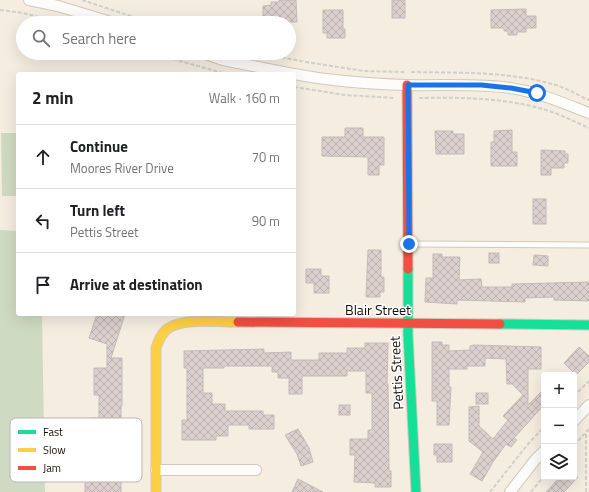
<!DOCTYPE html>
<html lang="en">
<head>
<meta charset="utf-8">
<style>
	body { margin:0; font-family:"Titillium Web",sans-serif; background:#f2f2f2; color:#202124 }
	.controls { position:absolute; right:12px; bottom:12px; display:grid; overflow:hidden; border-radius:4px; box-shadow:0 4px 16px #0002 }
	.controls button { width:36px; height:36px; display:grid; place-items:center; padding:0; border:0; border-bottom:1px solid #e0e0e0; background:#fff; color:#202124; font:20px sans-serif }
	.stop { position:absolute; width:12px; height:12px; margin:-9px; border:3px solid #1a73e8; border-radius:50%; background:#fff }
	.stop.end { background:#1a73e8; border-color:#fff; box-shadow:0 1px 4px #0008 }
	.list { margin:0; padding:0; list-style:none }
	h2 { display:flex; justify-content:space-between; align-items:center; height:52px; margin:0; padding:0 16px; font-size:17px }
	h2 small { font-size:13px; font-weight:400; color:#757577 }
	.list li { display:grid; grid-template-columns:26px 1fr auto; gap:12px; align-items:center; box-sizing:border-box; height:64px; padding:0 16px; border-top:1px solid #e0e0e0 }
	.list b { display:block; font-size:15px; white-space:nowrap }
	.list p { margin:0; font-size:13px; white-space:nowrap; color:#757577 }
	.list em { font-size:13px; font-style:normal; color:#757577 }
	.icon { flex:none; width:22px; height:22px; fill:none; stroke:currentColor; stroke-width:2; stroke-linecap:round; stroke-linejoin:round }
	.map { position:relative; flex:none; width:589px; height:492px; overflow:hidden }
	.search { position:absolute; background:#fff; box-shadow:0 4px 16px #0002; left:16px; top:16px; width:280px; height:44px; display:flex; align-items:center; gap:10px; box-sizing:border-box; padding:0 14px; border-radius:22px; color:#757577; font-size:15px }
	.panel { position:absolute; background:#fff; box-shadow:0 4px 16px #0002; left:16px; top:72px; width:280px; height:244px; border-radius:4px }
	.map>svg:first-child { display:block }
	.grass { fill:#cfdac2 }
	.building { fill:url(#building-cross-hatch); stroke:#c5bab7 }
	.lines { fill:none; stroke-linecap:round; stroke-linejoin:round }
	.lane-casing { stroke:#d0c9be; stroke-width:7 }
	.street-casing { stroke:#d0c9be; stroke-width:12 }
	.fast-casing { stroke:#d0c9be; stroke-width:11 }
	.slow-casing { stroke:#d0c9be; stroke-width:11 }
	.jam-casing { stroke:#d0c9be; stroke-width:11 }
	.path { stroke:#d1cfc9; stroke-width:2; stroke-dasharray:4 2; stroke-linecap:butt }
	.lane { stroke:#fefcfa; stroke-width:5 }
	.street { stroke:#fefcfa; stroke-width:10 }
	.fast { stroke:#16e098; stroke-width:9 }
	.slow { stroke:#ffcf43; stroke-width:9 }
	.jam { stroke:#f24e42; stroke-width:9 }
	.route { stroke:#1a73e8; stroke-width:5 }
	.labels { text-anchor:middle; dominant-baseline:central; stroke-width:3; stroke-linejoin:round; paint-order:stroke }
	.street-label { font-size:14px; fill:#150e05; stroke:#fff }
	.key { fill:#fff; stroke:#b9b7b4; stroke-width:1 }
	.key-label { font-size:11px; fill:#150e05 }
</style>
</head>
<body>
<div class="map">
<svg width="589" height="492" viewBox="0 0 589 492">
	<defs>
		<pattern id="building-cross-hatch" width="8" height="8" patternUnits="userSpaceOnUse"><rect width="8" height="8" fill="#dcd0ce"/><path d="M0 0l8 8M0 8l8-8" fill="none" stroke="#bcb1af"/></pattern>
	</defs>
	<rect width="100%" height="100%" fill="#f5ede0"/>
	<g class="grass">
		<polygon points="1,133 18,133 18,196 2,196"/>
		<polygon points="0,230 18,231 18,314 42,314 45,492 0,492"/>
	</g>
	<g class="building">
		<polygon points="279,0 296,0 297,22 270,22 270,18 263,18 263,6 271,5 271,2 279,2"/>
		<rect x="392" y="0" width="13" height="18"/>
		<polygon points="526,9 526,16 536,16 536,28 526,28 526,32 517,32 517,35 508,35 508,31 504,31 504,28 491,28 491,10"/>
		<polygon points="323,10 343,10 343,29 345,29 345,38 327,38 327,33 323,33"/>
		<polygon points="345,128 363,128 363,137 384,137 384,165 379,165 379,175 368,175 368,157 322,156 322,137 345,137"/>
		<polygon points="512,130 512,152 517,152 517,166 491,166 491,142 494,142 494,131"/>
		<polygon points="435,131 453,131 453,134 464,134 464,154 436,154"/>
		<polygon points="541,150 565,151 565,154 568,154 568,163 564,163 564,168 551,168 551,175 541,175"/>
		<rect x="533" y="199" width="13" height="25"/>
		<polygon points="368,250 381,250 381,277 384,277 384,292 380,292 380,297 366,297"/>
		<rect x="489" y="253" width="10" height="10"/>
		<polygon points="433,254 442,254 442,257 460,257 459,280 481,279 482,287 512,287 512,284 589,282 589,301 554,300 554,297 525,298 525,302 457,300 457,304 425,302 426,278 433,278"/>
		<polygon points="534,255 548,256 548,266 533,265"/>
		<polygon points="306,269 321,269 321,276 329,276 329,293 314,293 314,283 306,283"/>
		<polygon points="97,314 125,314 111,358 122,358 122,406 121,406 121,457 99,457 99,447 89,447 89,418 99,418 99,395 94,395 94,368 107,368 107,344 89,338"/>
		<polygon points="432,342 442,342 442,345 449,345 449,351 470,350 470,346 474,345 541,347 541,369 528,369 528,405 544,389 544,405 514,438 517,440 511,447 506,444 493,462 482,481 470,474 483,452 469,441 469,407 479,406 479,426 493,439 508,420 503,416 523,395 512,384 507,384 506,359 485,358 485,366 467,366 467,369 449,369 449,387 451,387 449,425 437,425 437,401 432,401"/>
		<polygon points="365,343 388,343 387,384 388,384 389,471 391,471 391,487 375,487 375,483 354,482 355,455 350,455 350,439 368,439 368,430 372,430 372,393 366,393 366,371 347,371 347,376 302,376 302,394 289,394 289,378 278,378 278,372 272,372 272,366 224,366 224,368 203,368 203,393 212,393 212,404 225,404 225,411 263,411 263,415 274,415 274,429 249,429 249,425 228,425 228,436 216,436 216,440 182,440 182,420 187,420 187,368 184,368 184,351 264,349 264,353 291,352 291,360 319,360 319,353 347,353 347,348 365,348"/>
		<polygon points="579,347 589,356 589,362 576,375 564,363"/>
		<rect x="476" y="393" width="12" height="11"/>
		<rect x="339" y="405" width="11" height="10"/>
		<polygon points="298,429 309,448 313,462 301,466 297,454 285,435"/>
		<polygon points="434,444 452,444 452,462 437,462 437,455 434,455"/>
		<polygon points="560,477 578,477 564,492 546,492"/>
		<polygon points="298,479 323,492 292,492"/>
		<rect x="85" y="481" width="36" height="11"/>
	</g>
	<g class="lines">
		<defs>
			<polyline id="lane" points="410,244 589,245"/>
			<g id="street">
				<polyline points="29,0 58,6 114,23"/>
				<polyline points="203,53 223,60 293,74"/>
				<path d="M 294,74 C 331,81 369,84 407,85 C 441,86 476,83 510,88 C 538,92 563,103 589,113"/>
				<polyline points="574,421 589,405"/>
				<polyline points="156,470 256,470"/>
				<polyline points="510,492 535,460 544,451"/>
			</g>
			<g id="fast">
				<polyline points="408,269 408,335 416,492"/>
				<polyline points="500,324 589,325"/>
			</g>
			<path id="slow" d="M 156,492 L 156,348 C 158,342 160,336 165,331 C 178,317 219,322 238,322"/>
			<g id="jam">
				<polyline points="407,85 408,269"/>
				<polyline points="238,322 500,324"/>
			</g>
		</defs>
		<use href="#lane" class="lane-casing"/>
		<use href="#street" class="street-casing"/>
		<use href="#fast" class="fast-casing"/>
		<use href="#slow" class="slow-casing"/>
		<use href="#jam" class="jam-casing"/>
		<g class="path">
			<polyline points="82,0 152,23"/>
			<polyline points="0,10 23,13 65,23"/>
			<polyline points="156,53 180,61 226,74"/>
			<polyline points="258,53 312,63 364,71 404,72"/>
			<path d="M 411,72 C 458,73 506,71 552,84 C 565,87 577,95 589,100"/>
			<polyline points="294,87 345,95 395,98"/>
			<path d="M 419,98 C 463,97 514,98 555,113 C 567,118 578,123 589,128"/>
			<polyline points="574,396 589,381"/>
			<polyline points="574,445 589,429"/>
			<polyline points="490,492 528,444 544,427"/>
			<polyline points="531,492 544,476"/>
			<polyline points="586,492 586,432"/>
		</g>
		<use href="#lane" class="lane"/>
		<use href="#street" class="street"/>
		<use href="#fast" class="fast"/>
		<use href="#slow" class="slow"/>
		<use href="#jam" class="jam"/>
	</g>
	<g class="lines">
		<polyline class="route" points="409,244 408,85 481,85 511,88 537,93"/>
	</g>
	<g class="labels">
		<g class="street-label">
			<text x="378" y="309">Blair Street</text>
			<text transform="translate(396 373) rotate(-93)">Pettis Street</text>
		</g>
	</g>
	<rect x="10" y="418" width="132" height="64" rx="6" class="key"/>
	<rect x="18" y="430" width="18" height="4" fill="#16e098"/>
	<rect x="18" y="448" width="18" height="4" fill="#ffcf43"/>
	<rect x="18" y="466" width="18" height="4" fill="#f24e42"/>
	<g class="key-label">
		<text x="43" y="436">Fast</text>
		<text x="43" y="454">Slow</text>
		<text x="43" y="472">Jam</text>
	</g>
</svg>
<div class="controls">
<button>+</button>
<button>−</button>
<button><svg class="icon" aria-label="layers" viewBox="0 0 24 24"><path d="M12 4l9 5-9 5-9-5zM3 14l9 5 9-5"/></svg></button>
</div>
<div class="stop" style="left:537px;top:93px"></div>
<div class="stop end" style="left:409px;top:244px"></div>
<div class="search"><svg class="icon" aria-label="search" viewBox="0 0 24 24"><circle cx="10" cy="10" r="6"/><path d="M15 15l6 6"/></svg>Search here</div>
<section class="panel">
<h2>2 min<small>Walk · 160 m</small></h2>
<ul class="list">
<li><svg class="icon" aria-label="ahead" viewBox="0 0 24 24"><path d="M12 20V5M6 11l6-6 6 6"/></svg><div><b>Continue</b><p>Moores River Drive</p></div><em>70 m</em></li>
<li><svg class="icon" aria-label="left" viewBox="0 0 24 24"><path d="M17 20v-9H6M10 6l-5 5 5 5"/></svg><div><b>Turn left</b><p>Pettis Street</p></div><em>90 m</em></li>
<li><svg class="icon" aria-label="arrive" viewBox="0 0 24 24"><path d="M6 21V4h12l-3 4 3 4H6"/></svg><div><b>Arrive at destination</b></div></li>
</ul>
</section>
</div>
</body>
</html>
